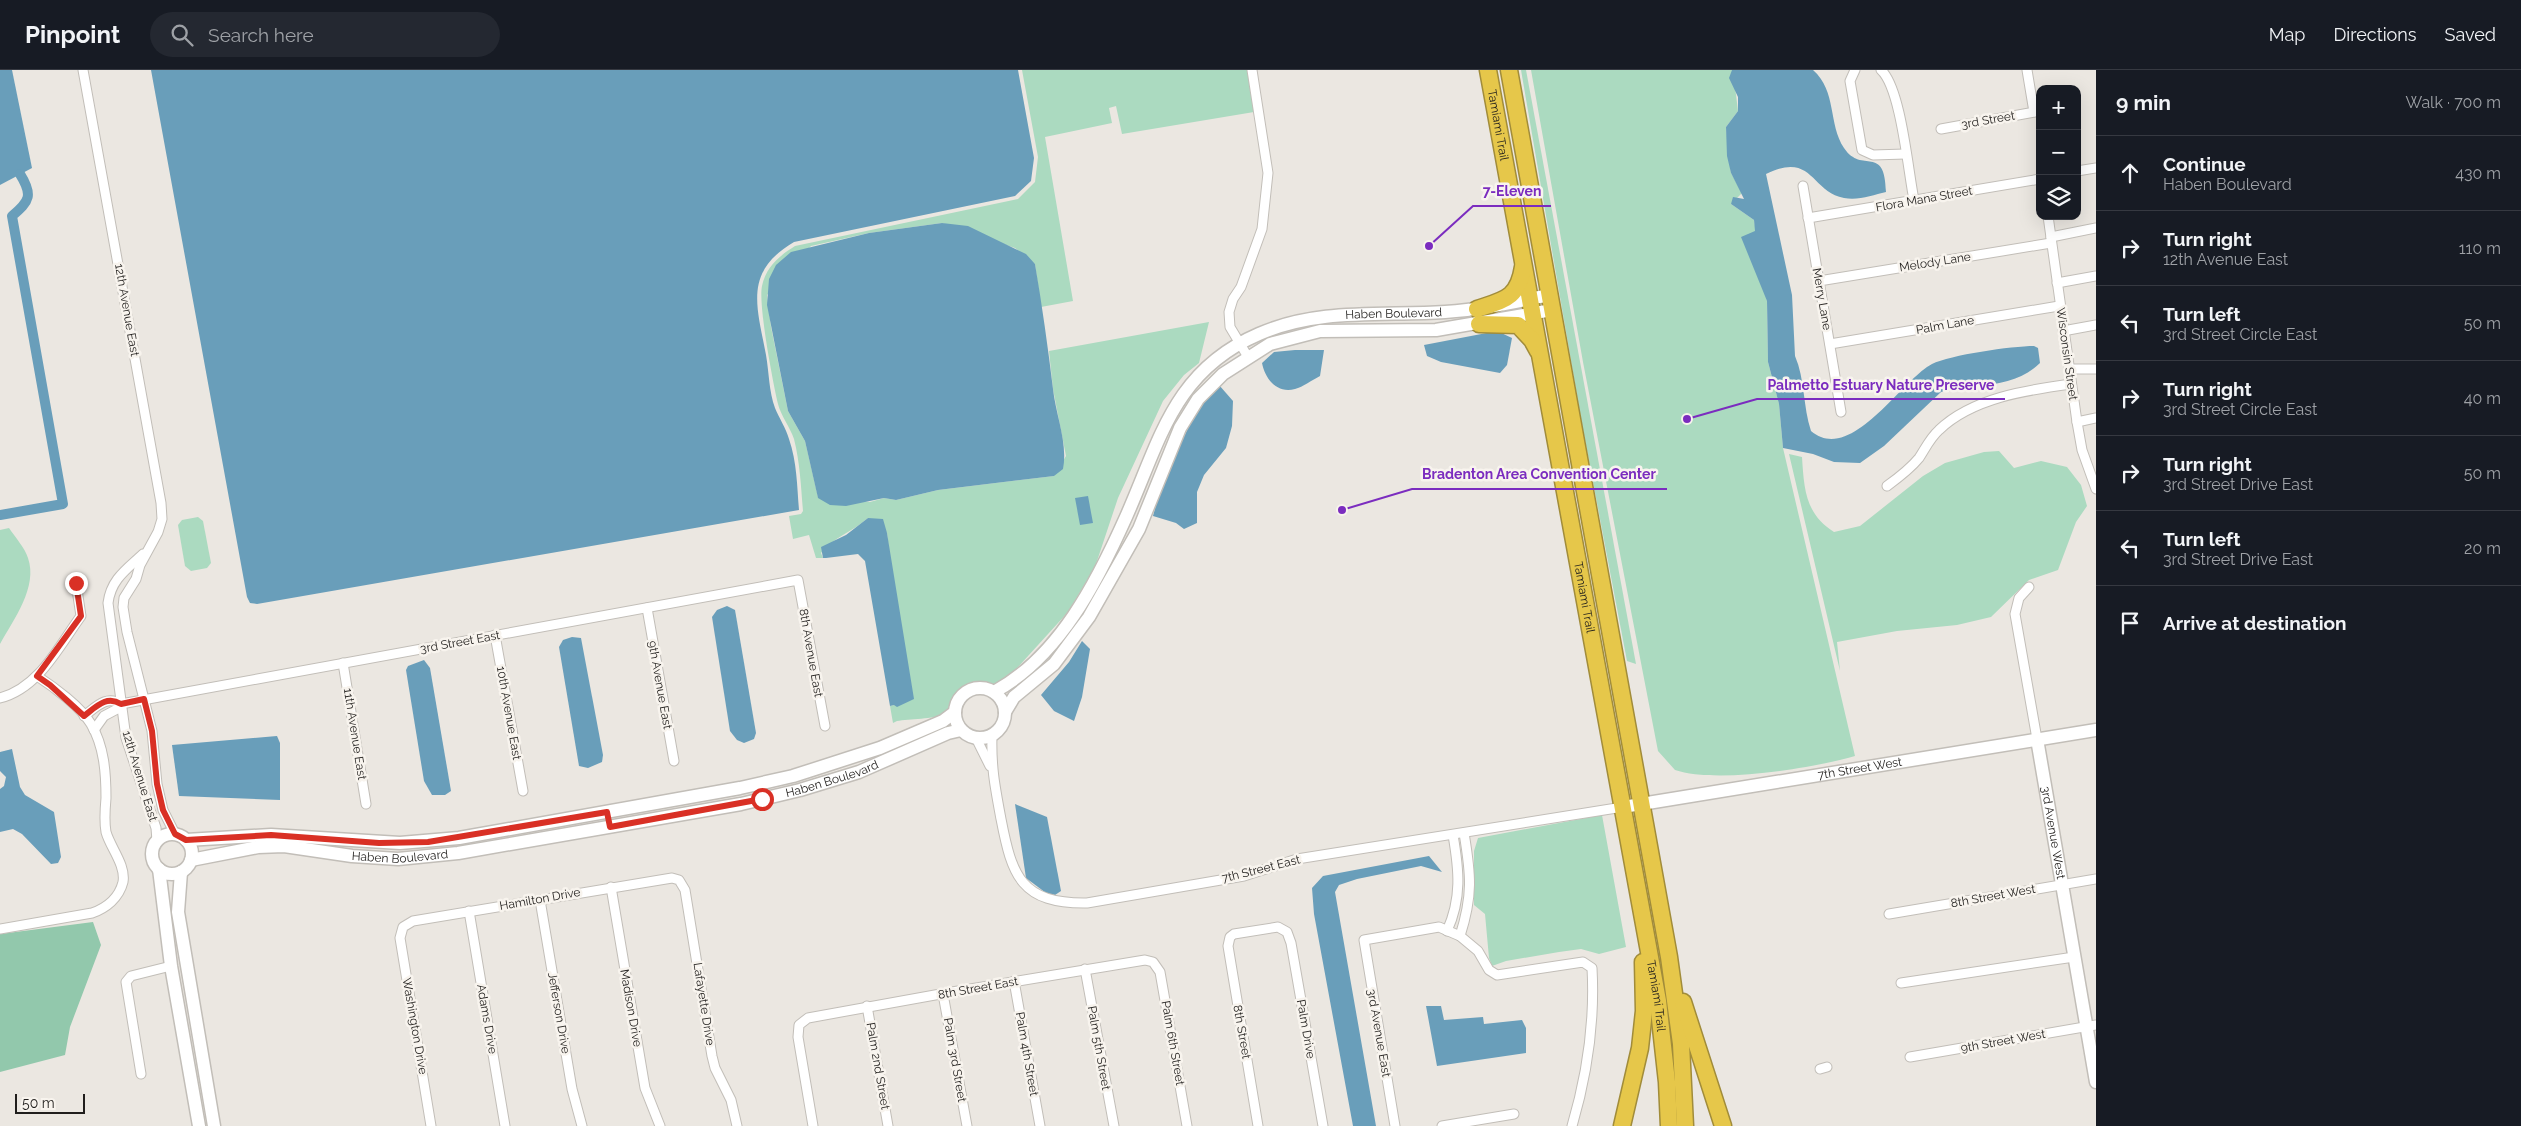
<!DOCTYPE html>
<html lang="en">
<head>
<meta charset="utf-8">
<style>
	body { margin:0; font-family:Raleway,sans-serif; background:#242831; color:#f1f3f6 }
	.controls { position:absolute; right:15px; top:15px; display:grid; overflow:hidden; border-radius:10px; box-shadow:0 5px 20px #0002 }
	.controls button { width:45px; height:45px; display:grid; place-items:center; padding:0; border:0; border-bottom:1px solid #363941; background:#171b24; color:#f1f3f6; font:25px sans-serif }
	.scale { position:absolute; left:15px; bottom:12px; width:70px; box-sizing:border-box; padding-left:5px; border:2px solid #201e1c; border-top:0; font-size:14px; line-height:18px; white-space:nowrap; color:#201e1c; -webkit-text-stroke:4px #f8f4ee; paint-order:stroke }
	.stop { position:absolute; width:15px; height:15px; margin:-11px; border:4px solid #d93025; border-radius:50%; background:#fff }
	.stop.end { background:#d93025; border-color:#fff; box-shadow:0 1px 5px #0008 }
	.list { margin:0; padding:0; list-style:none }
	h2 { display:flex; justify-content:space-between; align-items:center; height:65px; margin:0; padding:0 20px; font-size:21px }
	h2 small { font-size:16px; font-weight:400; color:#9ea1a6 }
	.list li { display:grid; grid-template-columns:32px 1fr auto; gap:15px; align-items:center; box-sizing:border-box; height:75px; padding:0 20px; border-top:1px solid #363941 }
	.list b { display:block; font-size:19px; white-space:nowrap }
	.list p { margin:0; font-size:16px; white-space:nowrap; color:#9ea1a6 }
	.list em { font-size:16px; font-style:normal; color:#9ea1a6 }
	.icon { flex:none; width:28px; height:28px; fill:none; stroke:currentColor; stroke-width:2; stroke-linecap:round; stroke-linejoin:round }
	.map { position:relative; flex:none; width:2096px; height:1056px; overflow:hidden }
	header { display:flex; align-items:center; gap:30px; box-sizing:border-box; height:70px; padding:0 25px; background:#171b24; border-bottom:1px solid #363941 }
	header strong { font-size:24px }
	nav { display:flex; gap:28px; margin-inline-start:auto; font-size:18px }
	.search { width:350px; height:45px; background:#242831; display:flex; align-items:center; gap:12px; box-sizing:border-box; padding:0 18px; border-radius:28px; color:#9ea1a6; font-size:19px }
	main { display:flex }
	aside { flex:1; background:#171b24 }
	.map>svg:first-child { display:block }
	.green { fill:#abdac0 }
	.forest { fill:#92c8ac }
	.water { fill:#699eba }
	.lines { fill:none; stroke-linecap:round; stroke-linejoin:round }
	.canal { stroke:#699eba; stroke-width:10 }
	.street-casing { stroke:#c2beb8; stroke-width:11 }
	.secondary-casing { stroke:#c2beb8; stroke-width:15 }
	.highway-casing { stroke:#a18c3a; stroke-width:19 }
	.street { stroke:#fff; stroke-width:9 }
	.secondary { stroke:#fff; stroke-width:12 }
	.highway { stroke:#e6c74a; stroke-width:16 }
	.route { stroke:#d93025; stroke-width:6 }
	.labels { text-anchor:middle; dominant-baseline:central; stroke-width:5; stroke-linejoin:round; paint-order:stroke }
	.street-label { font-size:12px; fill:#201e1c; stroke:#f8f4ee }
	.leader { fill:none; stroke:#7b2cbf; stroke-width:2 }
	.callout-dot { fill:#7b2cbf; stroke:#f8f4ee; stroke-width:2 }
	.callout-label { font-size:14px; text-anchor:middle; font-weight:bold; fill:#7b2cbf; stroke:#f8f4ee; stroke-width:5; stroke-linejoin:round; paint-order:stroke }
</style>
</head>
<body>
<header>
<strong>Pinpoint</strong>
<div class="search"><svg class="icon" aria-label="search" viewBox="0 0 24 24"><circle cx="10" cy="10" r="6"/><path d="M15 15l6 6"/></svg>Search here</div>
<nav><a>Map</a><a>Directions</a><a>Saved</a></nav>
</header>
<main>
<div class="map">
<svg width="2096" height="1056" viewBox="0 0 2096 1056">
	<rect width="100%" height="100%" fill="#ebe7e1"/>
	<g class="green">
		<path d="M 1022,0 L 1247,0 L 1254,42 L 1122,64 L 1116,36 L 1109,38 L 1112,53 L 1045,67 L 1073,231 L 1041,237 L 1035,194 L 1015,178 L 942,153 L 869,163 L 811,176 L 767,225 L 771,257 L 788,341 L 805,371 L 818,427 L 870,432 L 884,428 L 896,430 L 938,420 L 1054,406 L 1066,386 L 1053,319 L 1049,281 L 1209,252 L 1199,293 L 1184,305 L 1163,331 L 1118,428 L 1095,497 L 1068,542 L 1008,608 L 994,616 C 979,609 962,613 954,628 C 950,635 951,640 944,644 C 934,649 909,649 897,651 L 893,653 L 890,636 L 894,635 L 893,514 L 887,463 L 868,448 C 852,462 834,467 821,483 L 823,488 L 816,488 L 809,465 L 793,469 L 789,446 L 801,444 L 803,441 C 801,417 800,393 794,369 C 790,357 781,346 778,334 C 773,313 758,234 762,216 C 766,197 779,186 795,176 L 1018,129 L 1035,112 L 1038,87 Z"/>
		<polygon points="1521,0 1526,0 1636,594 1627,591 1581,349"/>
		<path d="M 1531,0 L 1733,0 L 1738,41 L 1726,57 L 1731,103 L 1742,123 L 1731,134 L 1754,150 L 1767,231 L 1768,292 L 1779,334 L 1783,378 L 1855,686 C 1814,698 1716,714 1675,700 L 1658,681 L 1583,292 Z"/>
		<path d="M 1999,381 L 2014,398 L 2041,391 L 2067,397 L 2081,415 L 2087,436 L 2076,452 L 2058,500 L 2029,510 L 1991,547 L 1957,555 L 1897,561 L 1837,572 L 1840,601 L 1789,384 L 1802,387 C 1804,418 1805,444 1834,462 L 1860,456 L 1923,406 L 1945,393 L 1984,382 Z"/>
		<polygon points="198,447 203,451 211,493 207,498 191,501 185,496 178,455 182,450"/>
		<path d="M 9,458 C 15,467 25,478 28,488 C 38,517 14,549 0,574 L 0,460 Z"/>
		<polygon points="1602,745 1626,877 1599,884 1581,879 1559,882 1506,891 1492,896 1489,888 1485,844 1474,835 1474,781 1478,768"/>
	</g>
	<polygon class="forest" points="93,852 101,875 70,957 65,985 0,1002 0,864"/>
	<g class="water">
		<polygon points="0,0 12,0 32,98 0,115"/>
		<path d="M 151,0 L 1018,0 L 1034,88 L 1031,111 L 1015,126 L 794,172 C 743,202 757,236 766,285 C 769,302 769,322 775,338 C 779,348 786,358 789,369 C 797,392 797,416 799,440 L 257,534 L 250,533 L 247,527 Z"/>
		<path d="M 1732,0 L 1813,0 C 1837,21 1828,54 1844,78 C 1862,105 1885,73 1886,122 C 1873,125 1858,131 1844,128 C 1810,121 1813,81 1766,104 L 1792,225 L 1795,286 C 1805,309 1803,337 1811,361 C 1851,395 1901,310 1932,294 C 1950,285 2012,276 2034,276 L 2038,278 L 2040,293 C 2023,310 2001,313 1978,317 L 1973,315 L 1964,315 L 1941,322 L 1884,376 L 1860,393 L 1834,392 L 1813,384 L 1783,378 L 1779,334 L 1768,292 L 1767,231 L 1741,167 L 1755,161 L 1754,150 L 1731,134 L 1733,127 L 1744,129 L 1731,103 L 1727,86 L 1726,57 L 1738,41 L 1738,27 L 1729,8 Z"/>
		<path d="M 942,153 L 968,156 L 1026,184 L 1035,194 C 1042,235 1048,278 1053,319 C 1056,346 1068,373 1063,399 L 1054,406 L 938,420 L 896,430 L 884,428 L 846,436 L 830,435 L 818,428 L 805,371 L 788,341 L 767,235 L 769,209 L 776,195 L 791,182 L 869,163 Z"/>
		<polygon points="1497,261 1512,268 1507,295 1500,303 1441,292 1427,286 1424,275"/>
		<path d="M 1295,280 L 1324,280 L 1320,306 C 1312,310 1303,317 1295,319 C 1276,324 1265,308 1262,293 L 1274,282 Z"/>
		<polygon points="1219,315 1233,331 1232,356 1226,378 1204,405 1197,422 1197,453 1184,459 1176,453 1153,446 1163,409 1197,340"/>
		<polygon points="1088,426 1093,453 1080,455 1075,428"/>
		<polygon points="868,448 883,449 887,463 914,629 897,637 894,635 890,636 865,491 858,484 826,488 823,488 821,477 846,465"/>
		<polygon points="727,536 735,540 756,663 754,669 744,673 737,670 730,661 712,547 717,540"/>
		<polygon points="572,567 581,568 603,685 602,692 588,698 579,696 559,577 563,570"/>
		<polygon points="1082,571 1090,579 1082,627 1074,651 1054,641 1041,625 1069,592"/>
		<polygon points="424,590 430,598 451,721 445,725 432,725 424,711 406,600 408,596"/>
		<polygon points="277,666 280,673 280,730 179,726 172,675"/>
		<polygon points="12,679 20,717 25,725 54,742 61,787 58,793 51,794 22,764 13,759 0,762 0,719 4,716 6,707 0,701 0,682"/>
		<polygon points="1015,734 1047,747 1061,821 1055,825 1046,823 1026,808"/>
		<polygon points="1429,786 1442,802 1421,796 1357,809 1339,815 1335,822 1376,1056 1353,1056 1314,844 1312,818 1323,806"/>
		<polygon points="1426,936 1441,936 1444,950 1483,947 1484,954 1522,950 1526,958 1526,983 1437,996"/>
	</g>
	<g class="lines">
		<path class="canal" d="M 0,445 L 63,434 L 12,146 C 30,131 33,125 20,104"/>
		<defs>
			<g id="street">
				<polyline points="83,0 161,433 162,449 158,462 140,495 136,509 124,528 123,537 127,562 152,661 157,714 163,740 175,764"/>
				<polyline points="1855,0 1850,11 1862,80 1873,85 1905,84"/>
				<path d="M 1881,0 C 1901,18 1908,101 1914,130"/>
				<polyline points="2027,0 2034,42"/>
				<polyline points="1941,59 2040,41"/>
				<polyline points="2077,101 2096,98"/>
				<polyline points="1803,116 1841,342"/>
				<polyline points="2048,146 2077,352 2082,380 2096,419"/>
				<polyline points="1808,148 2040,109"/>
				<polyline points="2051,167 2096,158"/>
				<polyline points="1819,211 2051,173"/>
				<polyline points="2057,213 2096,206"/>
				<polyline points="2063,261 2096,255"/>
				<polyline points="1830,274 2059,236"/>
				<polyline points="1248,287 1230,257 1229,242 1233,229 1241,217 1262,159 1268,103 1252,0"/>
				<polyline points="2069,299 2096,299"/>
				<polyline points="2077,352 2096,348"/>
				<path d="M 1887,416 C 1898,408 1910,399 1919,388 C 1925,379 1930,368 1939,360 C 1972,328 2027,320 2071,314"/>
				<path d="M 143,484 C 127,499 111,509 108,533 L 126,668 L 156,758 L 157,771"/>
				<polyline points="2029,517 2019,528 2015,544 2037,669"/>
				<polyline points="647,538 674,691"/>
				<polyline points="495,565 523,721"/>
				<polyline points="343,593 366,734"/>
				<path d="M 0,628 C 39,618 59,576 81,546 L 76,513"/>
				<polyline points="121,634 798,510 825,656"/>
				<path d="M 84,646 C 96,637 106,625 121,634"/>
				<polyline points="94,660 104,646 119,638 121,634"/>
				<path d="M 992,665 C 991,697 995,717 1001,749 C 1012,806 1021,834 1087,833 L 1244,806 L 1297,789 L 1623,737"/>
				<polyline points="976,668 990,696"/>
				<polyline points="611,817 645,1018 660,1056"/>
				<polyline points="540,830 572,1019 582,1056"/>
				<polyline points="469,841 505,1056"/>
				<polyline points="1889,844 2096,809"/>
				<path d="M 0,859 L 92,843 C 106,838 119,828 123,812 C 126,795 110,777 106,762 C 104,751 105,739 106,728 C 106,702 104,676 91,654 C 81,637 54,617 37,606"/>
				<path d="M 1447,861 C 1462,828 1459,800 1453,765"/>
				<path d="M 1460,866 C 1473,825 1471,805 1464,763"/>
				<polyline points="1085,899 1114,1056"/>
				<polyline points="1014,911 1040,1056"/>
				<polyline points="1901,913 2074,887"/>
				<polyline points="943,924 967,1056"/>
				<polyline points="867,936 888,1056"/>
				<polyline points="1910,987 2096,955"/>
				<polyline points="1820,999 1827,997"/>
				<polyline points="141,1004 126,912 131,906 171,896"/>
				<polyline points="431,1056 400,868 403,857 413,851 672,808 679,810 685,820 712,986 715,998 731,1030 737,1056"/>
				<polyline points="813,1056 798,967 799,955 808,948 946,923 1145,890 1153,892 1160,902 1187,1056"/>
				<polyline points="1258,1056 1228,876 1230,867 1234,864 1278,857 1287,862 1291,873 1323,1056"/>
				<path d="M 1395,1056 L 1364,870 L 1439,857 L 1460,866 L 1478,881 L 1489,900 L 1497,905 L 1583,892 L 1592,898 C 1595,951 1587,1005 1572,1056"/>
				<polyline points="1442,1056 1514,1044"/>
			</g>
			<g id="secondary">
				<circle cx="980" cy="643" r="25"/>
				<path id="s1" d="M 994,622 C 1059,587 1097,512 1126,447 C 1160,371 1173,301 1259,264 C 1318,238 1382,246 1445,242 C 1480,240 1515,232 1549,225"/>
				<polyline points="1005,642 1014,627 1054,594 1089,547 1139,459 1180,358 1198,329 1223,304 1270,274 1320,261 1436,260 1552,240"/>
				<path id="s2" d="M 2037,669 L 2096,1012"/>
				<path id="s3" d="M 1623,737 L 2096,660"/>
				<circle cx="172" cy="784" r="20"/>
				<polyline points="186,770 271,765 400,773 459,768 740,718 793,706 880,678 943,651 955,642"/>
				<path id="s4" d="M 191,790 L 258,777 L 284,776 L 352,786 L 398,789 L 458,783 L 741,734 L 800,720 L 859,702 L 948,663 L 961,660"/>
				<polyline points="159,799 171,896 199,1056"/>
				<polyline points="181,802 178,842 214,1056"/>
			</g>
			<g id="highway">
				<path id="s5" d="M 1488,0 L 1658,931 L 1667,1012 L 1669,1056"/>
				<polyline points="1509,0 1669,887 1681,974 1685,1056"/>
				<path d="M 1477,239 C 1504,230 1518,229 1523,197"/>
				<polyline points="1479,254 1518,255 1532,270 1538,281"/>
				<polyline points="1683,932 1723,1056"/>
				<polyline points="1622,1056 1640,978 1644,941 1643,892"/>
			</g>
		</defs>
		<use href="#street" class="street-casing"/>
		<use href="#secondary" class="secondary-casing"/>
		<use href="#highway" class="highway-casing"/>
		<use href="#street" class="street"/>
		<use href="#secondary" class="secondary"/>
		<use href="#highway" class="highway"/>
	</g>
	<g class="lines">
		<path class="route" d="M 76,513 L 81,546 L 37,606 L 50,615 L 84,646 C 96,637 106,625 121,634 L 144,629 L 152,661 L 157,714 L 163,740 L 175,764 L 186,770 L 271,765 L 379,773 L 428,772 L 607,742 L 610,757 L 762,729"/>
	</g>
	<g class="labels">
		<g class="street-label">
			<text transform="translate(1988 50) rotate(-10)">3rd Street</text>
			<text stroke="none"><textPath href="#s5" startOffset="56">Tamiami Trail</textPath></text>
			<text transform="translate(1924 129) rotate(-10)">Flora Mana Street</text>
			<text transform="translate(1935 192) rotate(-9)">Melody Lane</text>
			<text transform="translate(1822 229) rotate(80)">Merry Lane</text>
			<text transform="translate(127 240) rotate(80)">12th Avenue East</text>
			<text stroke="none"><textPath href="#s1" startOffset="594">Haben Boulevard</textPath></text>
			<text transform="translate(1945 255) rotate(-10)">Palm Lane</text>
			<text transform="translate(2067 284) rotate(82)">Wisconsin Street</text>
			<text stroke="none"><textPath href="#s5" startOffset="536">Tamiami Trail</textPath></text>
			<text transform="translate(460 572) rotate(-10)">3rd Street East</text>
			<text transform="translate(811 583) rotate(80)">8th Avenue East</text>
			<text transform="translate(660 615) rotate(80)">9th Avenue East</text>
			<text transform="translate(509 643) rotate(80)">10th Avenue East</text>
			<text transform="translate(355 664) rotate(81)">11th Avenue East</text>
			<text stroke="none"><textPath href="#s3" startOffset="240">7th Street West</textPath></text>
			<text transform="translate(140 706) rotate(73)">12th Avenue East</text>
			<text stroke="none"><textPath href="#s4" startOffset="651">Haben Boulevard</textPath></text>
			<text stroke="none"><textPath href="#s2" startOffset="95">3rd Avenue West</textPath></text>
			<text stroke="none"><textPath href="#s4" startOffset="211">Haben Boulevard</textPath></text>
			<text transform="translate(1261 799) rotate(-14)">7th Street East</text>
			<text transform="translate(1993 826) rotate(-10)">8th Street West</text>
			<text transform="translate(540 829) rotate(-10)">Hamilton Drive</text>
			<text transform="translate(978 918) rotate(-10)">8th Street East</text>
			<text stroke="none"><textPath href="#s5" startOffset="941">Tamiami Trail</textPath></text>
			<text transform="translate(704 934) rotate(81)">Lafayette Drive</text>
			<text transform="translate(631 938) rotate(80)">Madison Drive</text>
			<text transform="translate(559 943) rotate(80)">Jefferson Drive</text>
			<text transform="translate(487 949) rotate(80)">Adams Drive</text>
			<text transform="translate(415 956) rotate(80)">Washington Drive</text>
			<text transform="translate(1306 959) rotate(80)">Palm Drive</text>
			<text transform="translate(1242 962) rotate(80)">8th Street</text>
			<text transform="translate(1379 963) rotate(80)">3rd Avenue East</text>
			<text transform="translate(2003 971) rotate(-10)">9th Street West</text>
			<text transform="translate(1173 973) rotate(80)">Palm 6th Street</text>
			<text transform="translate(1099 978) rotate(80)">Palm 5th Street</text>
			<text transform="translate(1027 984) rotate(80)">Palm 4th Street</text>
			<text transform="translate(955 990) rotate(80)">Palm 3rd Street</text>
			<text transform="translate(878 996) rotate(80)">Palm 2nd Street</text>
		</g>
	</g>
	<path class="leader" d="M1429 176L1473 136H1551M1687 349L1757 329H2005M1342 440L1412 419H1667"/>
	<g class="callout-dot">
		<circle cx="1429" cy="176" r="5"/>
		<circle cx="1687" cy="349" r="5"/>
		<circle cx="1342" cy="440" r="5"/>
	</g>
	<g class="callout-label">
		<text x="1512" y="126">7-Eleven</text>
		<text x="1881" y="320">Palmetto Estuary Nature Preserve</text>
		<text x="1539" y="409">Bradenton Area Convention Center</text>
	</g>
</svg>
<div class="controls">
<button>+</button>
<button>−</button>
<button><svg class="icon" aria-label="layers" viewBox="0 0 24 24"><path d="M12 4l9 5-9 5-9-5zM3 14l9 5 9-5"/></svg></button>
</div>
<div class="scale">50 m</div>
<div class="stop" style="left:762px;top:729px"></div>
<div class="stop end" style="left:76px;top:513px"></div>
</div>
<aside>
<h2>9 min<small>Walk · 700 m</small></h2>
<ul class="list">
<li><svg class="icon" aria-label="ahead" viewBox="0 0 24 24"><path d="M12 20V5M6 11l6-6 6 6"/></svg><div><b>Continue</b><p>Haben Boulevard</p></div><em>430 m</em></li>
<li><svg class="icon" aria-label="right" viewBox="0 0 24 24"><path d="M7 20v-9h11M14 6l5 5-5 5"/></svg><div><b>Turn right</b><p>12th Avenue East</p></div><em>110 m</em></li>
<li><svg class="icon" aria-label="left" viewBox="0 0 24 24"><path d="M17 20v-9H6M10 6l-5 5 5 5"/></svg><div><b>Turn left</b><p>3rd Street Circle East</p></div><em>50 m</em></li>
<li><svg class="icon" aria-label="right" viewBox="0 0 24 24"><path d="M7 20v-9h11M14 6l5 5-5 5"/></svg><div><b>Turn right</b><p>3rd Street Circle East</p></div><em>40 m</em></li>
<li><svg class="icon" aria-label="right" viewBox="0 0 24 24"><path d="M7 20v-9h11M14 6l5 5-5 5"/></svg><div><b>Turn right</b><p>3rd Street Drive East</p></div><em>50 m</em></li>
<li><svg class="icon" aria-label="left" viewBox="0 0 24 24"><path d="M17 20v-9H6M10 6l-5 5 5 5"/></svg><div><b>Turn left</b><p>3rd Street Drive East</p></div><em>20 m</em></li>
<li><svg class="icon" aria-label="arrive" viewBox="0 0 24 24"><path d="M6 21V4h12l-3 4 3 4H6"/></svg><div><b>Arrive at destination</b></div></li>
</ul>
</aside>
</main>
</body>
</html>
